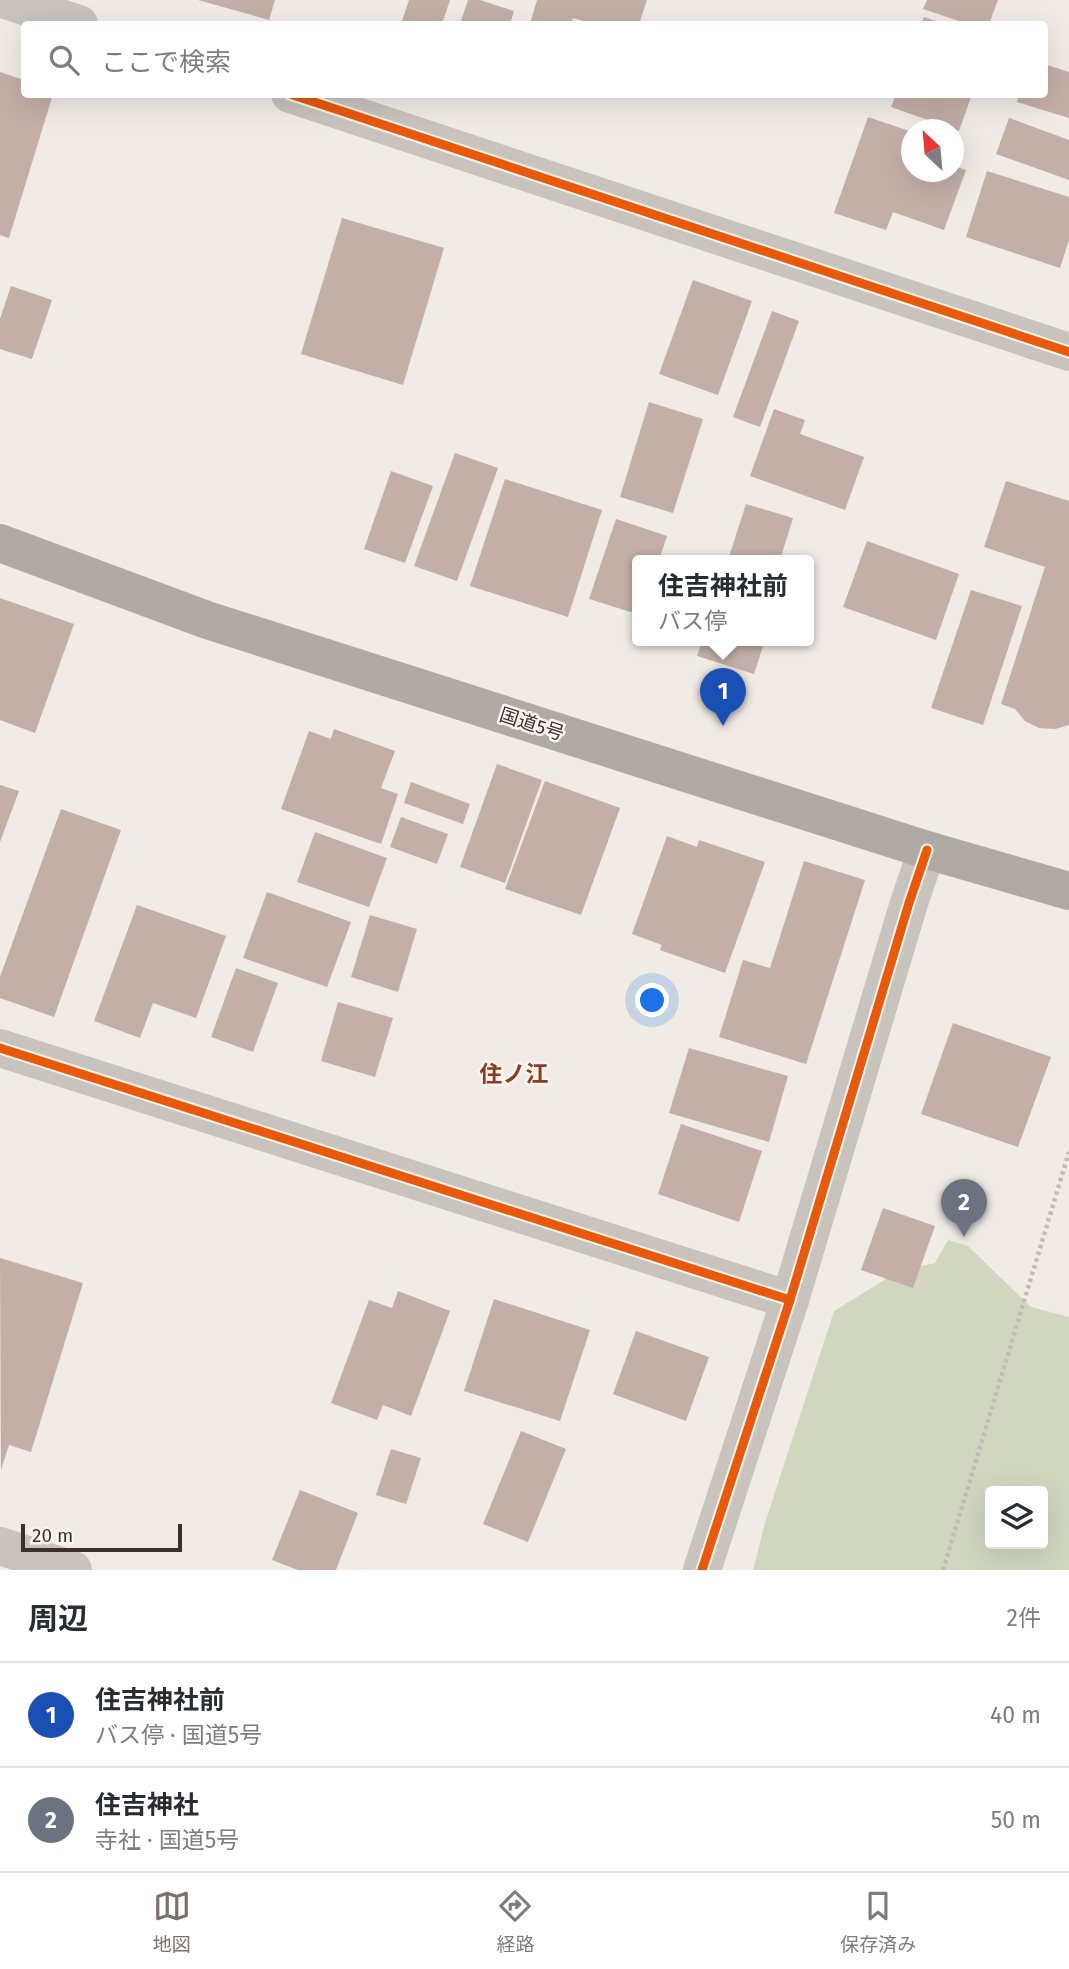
<!DOCTYPE html>
<html lang="ja">
<head>
<meta charset="utf-8">
<style>
	body { margin:0; font-family:"Fira Sans","Noto Sans JP",sans-serif; background:#f7f7f7; color:#2b2b33 }
	.controls { position:absolute; right:21px; bottom:21px; display:grid; overflow:hidden; border-radius:7px; box-shadow:0 7px 28px #0002 }
	.controls button { width:63px; height:63px; display:grid; place-items:center; padding:0; border:0; border-bottom:2px solid #e1e1e2; background:#fff; color:#2b2b33; font:35px sans-serif }
	.compass { position:absolute; left:901px; top:119px; width:63px; height:63px; border-radius:50%; background:#fff; box-shadow:0 7px 28px #0002; rotate:334deg }
	.scale { position:absolute; left:21px; bottom:18px; width:161px; box-sizing:border-box; padding-left:7px; border:4px solid #3b302b; border-top:0; font-size:19px; line-height:24px; white-space:nowrap; color:#3b302b; -webkit-text-stroke:5px #fbf5ee; paint-order:stroke }
	.you { position:absolute; left:653px; top:1001px; width:24px; height:24px; margin:-18px; border:5px solid #fff; border-radius:50%; background:#1a73e8; box-shadow:0 0 0 10px #1a73e833 }
	.badge { display:grid; place-items:center; width:46px; height:46px; border-radius:50%; background:#7a716c; color:#fff; font-size:23px; font-weight:700 }
	.pin { position:absolute; translate:-50% -58px; filter:drop-shadow(0 2px 4px #0008) }
	.pin::after { content:''; position:absolute; top:37px; width:24px; height:21px; background:inherit; clip-path:polygon(0 0,100% 0,50% 100%) }
	.popup { position:absolute; left:632px; top:555px; width:182px; height:91px; box-sizing:border-box; display:grid; place-content:center; border-radius:7px; background:#fff; filter:drop-shadow(0 2px 5px #0005); font-size:23px; white-space:nowrap; color:#7c7c81 }
	.popup b { font-size:26px; color:#2b2b33 }
	.popup::after { content:''; position:absolute; left:50%; top:100%; margin-left:-14px; border:14px solid transparent; border-top-color:#fff }
	.list { margin:0; padding:0; list-style:none }
	h2 { display:flex; justify-content:space-between; align-items:center; height:91px; margin:0; padding:0 28px; font-size:30px }
	h2 small { font-size:23px; font-weight:400; color:#7c7c81 }
	.list li { display:grid; grid-template-columns:46px 1fr auto; gap:21px; align-items:center; box-sizing:border-box; height:105px; padding:0 28px; border-top:2px solid #e1e1e2 }
	.list b { display:block; font-size:26px; white-space:nowrap }
	.list p { margin:0; font-size:23px; white-space:nowrap; color:#7c7c81 }
	.list em { font-size:23px; font-style:normal; color:#7c7c81 }
	.icon { flex:none; width:38px; height:38px; fill:none; stroke:currentColor; stroke-width:2; stroke-linecap:round; stroke-linejoin:round }
	.map { position:relative; flex:none; width:1069px; height:1570px; overflow:hidden }
	.search { position:absolute; background:#fff; box-shadow:0 7px 28px #0002; left:21px; right:21px; top:21px; height:77px; display:flex; align-items:center; gap:18px; box-sizing:border-box; padding:0 24px; border-radius:7px; color:#7c7c81; font-size:26px }
	.sheet { height:301px; background:#fff }
	nav { display:flex; justify-content:space-around; align-items:center; box-sizing:border-box; height:98px; border-top:2px solid #e1e1e2; background:#fff; font-size:19px; color:#7c7c81 }
	nav a { display:grid; justify-items:center; gap:4px }
	nav .on { color:#7a716c }
	.map>svg:first-child { display:block }
	.green { fill:#d1d6bf; fill-rule:evenodd }
	.building { fill:#c3afa7 }
	.lines { fill:none; stroke-linecap:round; stroke-linejoin:round }
	.path { stroke:#c2bbb6; stroke-width:4.5; stroke-dasharray:3.5 3.5; stroke-linecap:butt }
	.street { stroke:#c9c3be; stroke-width:38 }
	.highway { stroke:#afaaa4; stroke-width:38 }
	.cycleway-casing { stroke:#fbf5ee; stroke-width:13 }
	.cycleway { stroke:#e8590c; stroke-width:9 }
	.labels { text-anchor:middle; dominant-baseline:central; stroke-width:5; stroke-linejoin:round; paint-order:stroke }
	.street-label { font-size:19px; fill:#3b302b; stroke:#fbf5ee }
	.quarter-label { font-size:23px; font-weight:bold; fill:#8c3b22; stroke:#fbf5ee }
</style>
</head>
<body>
<div class="map">
<svg width="1069" height="1570" viewBox="0 0 1069 1570">
	<rect width="100%" height="100%" fill="#f0ebe5"/>
	<path class="green" d="M 948,1240 L 968,1246 L 1031,1307 L 1069,1317 L 1069,1570 L 753,1570 L 765,1523 L 834,1311 L 899,1271 L 935,1263 ZM 990,1491 L 1043,1491 L 1043,1544 L 990,1544 Z"/>
	<g class="building">
		<polygon points="198,0 275,0 269,20"/>
		<polygon points="409,0 450,0 442,24 401,24"/>
		<polygon points="468,0 480,0 514,11 510,24 460,24"/>
		<polygon points="537,0 647,0 639,24 594,24 573,18 571,24 530,24"/>
		<polygon points="927,0 998,0 989,24 968,24 923,9"/>
		<polygon points="924,17 944,24 921,24"/>
		<polygon points="1044,64 1069,72 1069,118 1017,102 1019,94 1044,94"/>
		<polygon points="0,72 24,80 24,94 53,94 9,238 0,235"/>
		<polygon points="896,94 972,94 959,131 891,107"/>
		<polygon points="868,117 912,132 912,172 954,172 954,166 966,170 944,230 893,212 886,230 834,213"/>
		<polygon points="1009,118 1069,140 1069,180 996,154"/>
		<polygon points="987,171 1069,197 1069,240 1060,268 966,237"/>
		<polygon points="342,218 444,248 403,385 301,354"/>
		<polygon points="693,280 752,301 718,395 659,374"/>
		<polygon points="11,286 52,300 32,359 0,349 0,319"/>
		<polygon points="772,311 799,321 760,427 733,417"/>
		<polygon points="649,402 703,419 673,513 620,497"/>
		<polygon points="774,409 805,420 800,434 864,457 845,510 750,476"/>
		<polygon points="455,453 498,468 457,581 414,566"/>
		<polygon points="391,471 433,486 405,563 364,549"/>
		<polygon points="505,479 602,510 568,617 470,586"/>
		<polygon points="1006,481 1069,501 1069,725 1055,729 1039,728 1025,721 1015,709 1001,704 1045,567 984,547"/>
		<polygon points="746,504 793,518 780,560 728,560"/>
		<polygon points="616,519 667,536 659,560 637,560 637,614 589,599"/>
		<polygon points="867,541 959,574 936,640 843,607"/>
		<polygon points="971,590 1022,606 983,725 931,708"/>
		<polygon points="0,598 74,624 35,733 0,720"/>
		<polygon points="702,640 765,640 754,674 697,656"/>
		<polygon points="334,729 395,751 381,788 398,794 381,844 281,809 309,731 331,739"/>
		<polygon points="497,764 542,780 505,883 460,867"/>
		<polygon points="545,781 620,808 581,915 505,889"/>
		<polygon points="411,782 470,804 463,824 404,803"/>
		<polygon points="0,785 19,791 0,842"/>
		<polygon points="61,809 121,830 54,1017 0,998 0,977"/>
		<polygon points="401,817 448,834 437,864 390,847"/>
		<polygon points="315,832 387,858 369,907 297,882"/>
		<polygon points="667,836 697,847 699,840 765,862 725,973 660,950 662,945 632,934"/>
		<polygon points="804,861 865,880 806,1064 719,1037 743,960 770,968"/>
		<polygon points="267,892 351,922 327,987 243,958"/>
		<polygon points="137,905 226,936 196,1018 153,1003 140,1038 94,1021"/>
		<polygon points="370,915 417,929 398,992 351,977"/>
		<polygon points="236,968 278,983 253,1052 211,1037"/>
		<polygon points="338,1002 393,1018 375,1077 321,1061"/>
		<polygon points="953,1023 1051,1057 1018,1147 921,1114"/>
		<polygon points="689,1048 788,1076 769,1142 669,1113"/>
		<polygon points="681,1124 762,1151 739,1222 658,1194"/>
		<polygon points="883,1208 935,1226 913,1288 861,1270"/>
		<polygon points="0,1258 83,1283 31,1452 9,1445 1,1470"/>
		<polygon points="398,1291 450,1311 411,1416 383,1405 377,1420 331,1403 369,1300 392,1308"/>
		<polygon points="494,1299 590,1330 560,1421 464,1391"/>
		<polygon points="636,1331 709,1357 686,1421 613,1394"/>
		<polygon points="521,1431 566,1449 528,1542 483,1524"/>
		<polygon points="391,1449 421,1458 406,1504 376,1495"/>
		<polygon points="300,1490 358,1513 336,1570 298,1570 272,1560"/>
	</g>
	<g class="lines">
		<polyline class="path" points="943,1570 1069,1152"/>
		<g class="street">
			<polyline points="5,0 79,24"/>
			<polyline points="290,94 1069,352"/>
			<polyline points="0,1048 790,1300"/>
			<polyline points="0,1546 73,1570"/>
			<polyline points="702,1570 790,1300 909,903 927,850"/>
		</g>
		<polyline class="highway" points="0,543 207,620 927,850 1069,891"/>
		<defs>
			<g id="cycleway">
				<polyline points="290,94 1069,352"/>
				<polyline points="0,1048 790,1300"/>
				<polyline points="702,1570 790,1300 909,903 927,850"/>
			</g>
		</defs>
		<use href="#cycleway" class="cycleway-casing"/>
		<use href="#cycleway" class="cycleway"/>
	</g>
	<g class="labels">
		<g class="street-label">
			<text transform="translate(532 724) rotate(18)">国道5号</text>
		</g>
		<g class="quarter-label">
			<text x="514" y="1074">住ノ江</text>
		</g>
	</g>
</svg>
<div class="controls">
<button><svg class="icon" aria-label="layers" viewBox="0 0 24 24"><path d="M12 4l9 5-9 5-9-5zM3 14l9 5 9-5"/></svg></button>
</div>
<svg class="compass" viewBox="-18 -18 36 36"><path d="M0-13l5 13h-10z" fill="#e53935"/><path d="M0 13l5-13h-10z" fill="#7c7c81"/></svg>
<div class="scale">20 m</div>
<div class="you"></div>
<div class="pin badge" style="left:723px;top:726px;background:#1a4fb4">1</div>
<div class="popup"><b>住吉神社前</b>バス停</div>
<div class="pin badge" style="left:964px;top:1237px;background:#6b7280">2</div>
<div class="search"><svg class="icon" aria-label="search" viewBox="0 0 24 24"><circle cx="10" cy="10" r="6"/><path d="M15 15l6 6"/></svg>ここで検索</div>
</div>
<section class="sheet">
<h2>周辺<small>2件</small></h2>
<ul class="list">
<li><span class="badge" style="background:#1a4fb4">1</span><div><b>住吉神社前</b><p>バス停 · 国道5号</p></div><em>40 m</em></li>
<li><span class="badge" style="background:#6b7280">2</span><div><b>住吉神社</b><p>寺社 · 国道5号</p></div><em>50 m</em></li>
</ul>
</section>
<nav>
<a class="on"><svg class="icon" aria-label="map" viewBox="0 0 24 24"><path d="M3 6l6-2 6 2 6-2v14l-6 2-6-2-6 2zM9 4v14M15 6v14"/></svg>地図</a>
<a><svg class="icon" aria-label="directions" viewBox="0 0 24 24"><path d="M12 3l9 9-9 9-9-9zM9 14v-3h6M13 9l2 2-2 2"/></svg>経路</a>
<a><svg class="icon" aria-label="saved" viewBox="0 0 24 24"><path d="M7 4h10v16l-5-4-5 4z"/></svg>保存済み</a>
</nav>
</body>
</html>
